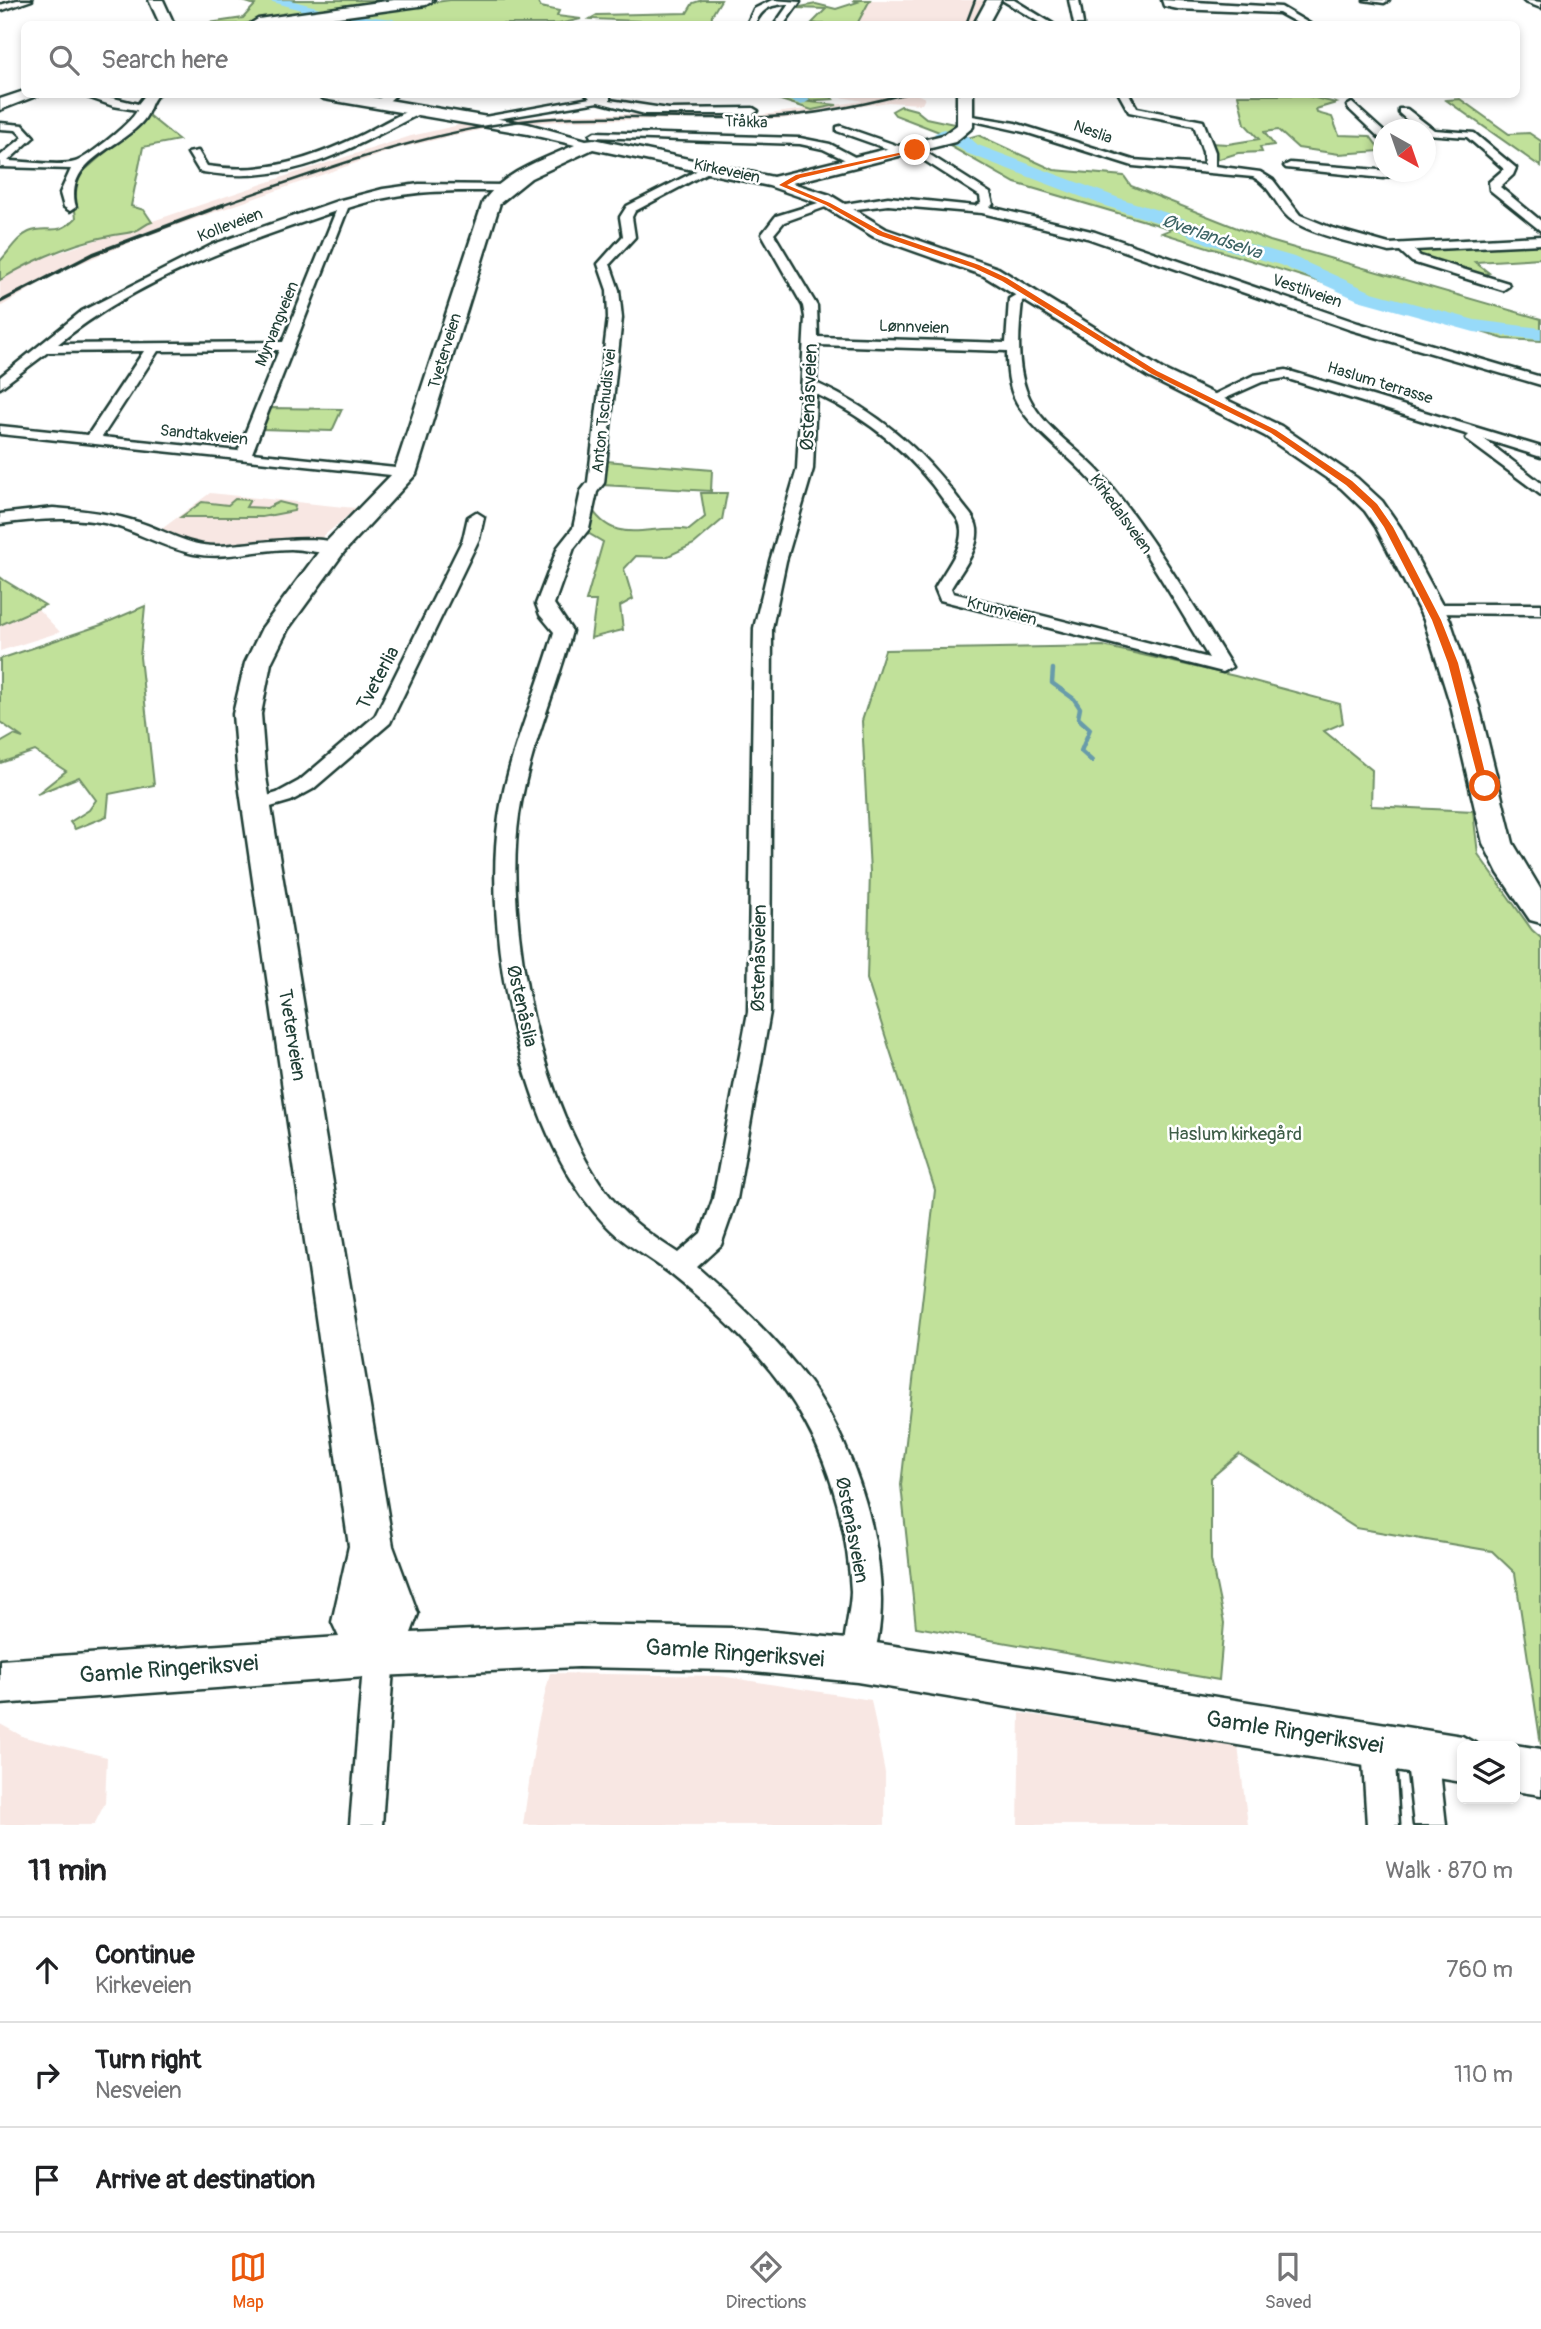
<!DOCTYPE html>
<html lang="en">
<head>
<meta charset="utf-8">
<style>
	body { margin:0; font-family:Pangolin,sans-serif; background:#f2f2f2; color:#202124 }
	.controls { position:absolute; right:21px; bottom:21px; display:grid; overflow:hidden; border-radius:10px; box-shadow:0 4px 10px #0003 }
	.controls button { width:63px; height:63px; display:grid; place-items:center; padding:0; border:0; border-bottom:2px solid #e0e0e0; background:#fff; color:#202124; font:35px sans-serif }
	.compass { position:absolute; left:1373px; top:119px; width:63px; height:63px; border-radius:50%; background:#fff; box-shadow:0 4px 10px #0003; rotate:140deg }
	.stop { position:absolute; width:21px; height:21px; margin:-16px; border:5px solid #ea580c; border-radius:50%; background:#fff }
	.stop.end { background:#ea580c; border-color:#fff; box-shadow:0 2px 7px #0008 }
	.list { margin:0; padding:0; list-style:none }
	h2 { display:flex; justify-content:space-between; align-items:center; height:91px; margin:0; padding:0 28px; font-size:30px }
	h2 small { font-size:23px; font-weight:400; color:#757577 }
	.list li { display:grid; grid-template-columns:46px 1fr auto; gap:21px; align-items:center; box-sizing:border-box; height:105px; padding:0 28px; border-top:2px solid #e0e0e0 }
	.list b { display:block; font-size:26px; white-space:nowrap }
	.list p { margin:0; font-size:23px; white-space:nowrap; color:#757577 }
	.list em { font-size:23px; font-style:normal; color:#757577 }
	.icon { flex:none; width:38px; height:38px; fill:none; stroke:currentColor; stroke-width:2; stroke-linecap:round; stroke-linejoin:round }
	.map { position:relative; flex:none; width:1541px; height:1825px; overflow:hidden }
	.search { position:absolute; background:#fff; box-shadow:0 4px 10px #0003; left:21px; right:21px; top:21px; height:77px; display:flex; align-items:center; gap:18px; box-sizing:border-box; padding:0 24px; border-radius:10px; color:#757577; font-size:26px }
	.sheet { height:406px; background:#fff }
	nav { display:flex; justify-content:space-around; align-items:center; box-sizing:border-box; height:98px; border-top:2px solid #e0e0e0; background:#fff; font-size:19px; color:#757577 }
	nav a { display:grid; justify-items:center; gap:4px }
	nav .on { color:#ea580c }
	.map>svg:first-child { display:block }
	.built { fill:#f8e7e3 }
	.green { fill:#c1e19a; stroke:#708f67; stroke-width:2 }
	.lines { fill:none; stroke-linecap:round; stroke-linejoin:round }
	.stream { stroke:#679baa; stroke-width:4.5 }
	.river { fill:#97daf9; fill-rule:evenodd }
	.street-casing { stroke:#1f3d34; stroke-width:5 }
	.secondary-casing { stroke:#1f3d34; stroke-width:5 }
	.primary-casing { stroke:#1f3d34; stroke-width:5 }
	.street { fill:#fff; fill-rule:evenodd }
	.secondary { fill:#fff; fill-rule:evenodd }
	.primary { fill:#fff; fill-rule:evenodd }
	.rail-far1 { stroke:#1f3d34; stroke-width:2.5 }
	.rail { stroke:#1f3d34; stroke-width:3.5 }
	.route { fill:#ea580c }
	.labels { text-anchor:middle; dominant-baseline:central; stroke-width:5; stroke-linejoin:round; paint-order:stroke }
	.far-street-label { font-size:16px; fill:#1f3d34; stroke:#fff }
	.far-water-label { font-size:18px; font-style:italic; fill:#3d6465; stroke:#fff }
	.street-label { font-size:19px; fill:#1f3d34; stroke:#fff }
	.park-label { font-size:19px; fill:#3f5e48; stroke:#fff }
	.near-street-label { font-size:23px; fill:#1f3d34; stroke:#fff }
</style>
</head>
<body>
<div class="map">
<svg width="1541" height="1825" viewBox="0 0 1541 1825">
	<rect width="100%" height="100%" fill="#fff"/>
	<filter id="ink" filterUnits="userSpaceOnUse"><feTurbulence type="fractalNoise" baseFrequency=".0143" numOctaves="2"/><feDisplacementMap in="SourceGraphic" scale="14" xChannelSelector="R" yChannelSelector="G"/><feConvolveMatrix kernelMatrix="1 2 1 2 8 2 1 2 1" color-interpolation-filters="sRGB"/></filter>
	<g filter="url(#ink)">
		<g class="built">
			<polygon points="870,0 984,0 977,24 857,24"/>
			<polygon points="917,94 925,98 922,104 888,102 781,119 577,120 517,124 498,120 576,114 762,115 863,101 830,95"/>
			<polygon points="468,123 493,127 399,148 149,235 59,272 0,307 0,280 31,262 289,175 411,136"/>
			<polygon points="210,493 344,507 357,508 321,538 258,540 213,547 184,542 159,531"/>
			<polygon points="37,608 60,632 0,651 0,625"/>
			<polygon points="550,1673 720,1676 871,1700 885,1773 885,1825 523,1825 537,1727"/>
			<polygon points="1020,1713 1238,1746 1248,1825 1018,1825"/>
			<polygon points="0,1724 24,1737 107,1757 105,1803 94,1825 0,1825"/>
		</g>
		<g class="green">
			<polygon points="240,0 403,0 243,24 202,24 243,18 255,5"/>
			<polygon points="450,0 537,0 541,7 559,11 557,16 581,19 559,24 279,24"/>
			<polygon points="702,0 721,0 712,15 711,24 590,19 597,15 687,13 693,3"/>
			<polygon points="853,0 870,0 857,24 818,24 812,23 826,9 795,8 816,4 836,9 858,2"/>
			<polygon points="765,95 830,95 833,99 802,101 837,105 812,110"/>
			<polygon points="1238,95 1311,95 1307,96 1336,103 1316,109 1317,113 1332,117 1339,135 1370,136 1381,151 1339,154 1298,148 1278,130 1264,132 1274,145 1260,147 1262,152 1238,153 1216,160 1211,143 1228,144 1259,139 1245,124"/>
			<polygon points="1460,99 1509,134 1529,133 1541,141 1541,167 1446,100"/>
			<polygon points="901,106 916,110 926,118 959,125 948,135 942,133 895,115 892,111"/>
			<path d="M 148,115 L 179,140 L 143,147 L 131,206 L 144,210 L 152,222 C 143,224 142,231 127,233 C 85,238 37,257 0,280 L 0,261 C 9,252 17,237 29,232 C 49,224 56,238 76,218 L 72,188 L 77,177 Z"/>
			<path d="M 978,135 L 1054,170 L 1124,176 L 1131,186 L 1270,241 L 1541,319 L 1541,341 L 1504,339 L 1162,233 L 1172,229 L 1015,183 L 950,146 L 959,142 C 962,152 976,154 985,151 L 964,139 Z"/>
			<polygon points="1541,243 1541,258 1475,262 1489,273 1478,275 1415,256 1416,250"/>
			<polygon points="270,408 342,409 332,431 261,429"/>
			<polygon points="606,461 712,470 711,491 602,485"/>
			<path d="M 701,493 L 727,493 L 722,520 L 694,544 L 666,557 L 636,556 L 624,569 L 633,599 L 620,606 L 623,630 L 591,638 L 596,601 L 586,601 L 603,542 L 581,529 L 589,504 C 614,550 651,522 689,530 L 705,517 Z"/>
			<polygon points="235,499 250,500 246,507 267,508 279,502 295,506 294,511 262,517 181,517 202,502 228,505"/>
			<polygon points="0,577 4,580 45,605 0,625"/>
			<polygon points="145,606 140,657 154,785 109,794 107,816 75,829 70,822 89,810 96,800 79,777 37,794 66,771 35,751 0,763 0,743 14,735 23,738 0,722 0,659 101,625"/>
			<polygon points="1103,646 1235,676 1340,704 1343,723 1324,731 1372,770 1371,806 1473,811 1478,854 1532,930 1541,938 1541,1745 1515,1573 1492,1551 1356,1528 1239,1454 1211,1478 1211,1560 1224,1623 1219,1680 916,1627 901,1485 935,1190 867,979 870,872 862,721 885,650"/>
		</g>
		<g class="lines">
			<polyline class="stream" points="1053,669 1052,683 1074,699 1080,708 1078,718 1090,729 1081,751 1092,761"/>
			<g class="river">
				<polygon points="266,0 290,0 339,13 393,19 401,24 339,21"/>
				<polygon points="771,94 800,94 810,100 802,105"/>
				<path d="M 943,129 L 968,136 L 978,145 L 1119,198 L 1180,217 L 1222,236 L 1294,257 L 1372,292 L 1475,320 L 1541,328 L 1541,340 L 1474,332 L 1358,300 L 1280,265 L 1208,244 L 1166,225 L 1105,206 L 966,153 C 956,144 942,143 934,134 Z"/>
			</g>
			<defs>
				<g id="street">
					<polygon points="17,0 32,0 0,11 0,5"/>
					<path d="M 772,0 L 800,2 L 784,24 L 775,24 L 789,4 C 772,4 762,8 755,24 L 747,24 L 754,9 Z"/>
					<polygon points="1002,0 1014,0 1053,24 1042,24"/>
					<polygon points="1069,0 1079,0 1083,24 1074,24"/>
					<polygon points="1162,0 1281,7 1310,24 1299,24 1279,13 1178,9 1164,6"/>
					<polygon points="1364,0 1389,0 1384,3"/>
					<polygon points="1523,0 1541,2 1541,8 1525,2"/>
					<path d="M 79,94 L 97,94 L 138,104 L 146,94 L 158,94 C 149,103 150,114 142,122 C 117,150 64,161 76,207 L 70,211 L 64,207 L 60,193 L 71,169 L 0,167 L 0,156 L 23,137 L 16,130 L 0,129 L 0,123 L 23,125 L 34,137 L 8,161 C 26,161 58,167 75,162 C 85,160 135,120 137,110 L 113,106 Z"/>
					<polygon points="385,94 397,94 383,106 375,106 375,102"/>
					<polygon points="586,94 610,96 610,100 669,109 753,108 758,111 753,114 645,114 598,102 473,123 468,120 590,98"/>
					<path d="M 1119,94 L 1129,94 L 1137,108 L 1203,121 L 1215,152 L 1215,166 L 1260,172 L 1273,180 L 1300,215 L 1332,228 L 1389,244 L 1541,236 L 1541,244 L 1414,250 L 1420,256 L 1508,283 L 1509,286 L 1503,290 L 1412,262 L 1400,251 L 1389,252 C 1364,245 1308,235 1289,218 C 1275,205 1271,186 1253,177 L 1133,166 L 1028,133 L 961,118 L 966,115 L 1015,123 L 1133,160 L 1204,165 L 1203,152 L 1194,125 L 1129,112 Z"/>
					<polygon points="1352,103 1384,132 1384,142 1348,108 1347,106"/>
					<path d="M 417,108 L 422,111 L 421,113 C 345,151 291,186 203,172 L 199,171 L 188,153 L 198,151 L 207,166 C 265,175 312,159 363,134 C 381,125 398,114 417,108 Z"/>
					<polygon points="1399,109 1407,109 1434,130 1474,133 1516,168 1513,175 1500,187 1541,221 1541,231 1490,190 1489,182 1504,169 1467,137 1426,134 1426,130 1418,130 1399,113"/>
					<polygon points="841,126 910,150 919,148 990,193 993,204 990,207 1095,232 1358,323 1541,377 1541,385 1348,329 1087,238 982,213 888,205 833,212 833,206 888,197 975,206 981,203 980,196 911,152 902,154 837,131 837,127"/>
					<polygon points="595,132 800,138 830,144 864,162 854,164 823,149 800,144 591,137 590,135"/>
					<polygon points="1290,163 1404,172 1383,178 1286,168 1284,166"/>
					<path d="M 710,164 L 714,165 L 714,169 L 635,211 L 632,217 L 635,237 L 610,264 L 619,290 L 622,318 L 604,483 L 597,492 L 589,529 L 574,548 L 554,604 L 572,631 C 556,692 528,752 519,815 C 503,924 541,1114 613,1200 C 631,1222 655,1238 678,1253 L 701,1233 L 713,1199 L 748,1012 L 754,628 L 770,561 L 797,469 L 805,317 L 803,306 L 762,234 L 776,216 L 828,200 L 834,204 L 784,222 L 774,234 L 817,306 L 818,337 L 1006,343 L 1009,299 L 1024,290 L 1034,290 L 1034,296 L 1022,301 C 1019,329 1016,363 1026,390 C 1040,429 1083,450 1107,481 C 1154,539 1192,603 1232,667 L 1223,672 L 940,600 L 935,588 C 944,571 962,551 961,530 C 961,519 951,511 945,502 C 912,454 869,419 816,394 L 813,469 L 786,561 L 772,628 L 770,1012 L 737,1199 L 721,1245 L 697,1267 C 736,1302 777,1339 809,1382 C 859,1450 904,1590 868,1671 L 857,1675 L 846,1671 C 838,1653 851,1614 851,1591 C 848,1534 833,1472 805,1422 C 776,1367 721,1314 672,1275 C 652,1259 630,1248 611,1230 C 522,1145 482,935 499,817 C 508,754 537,693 554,632 L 540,615 L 536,604 L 558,547 L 573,528 L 581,491 L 588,482 L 608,318 L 607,290 L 598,264 L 623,236 L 620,217 L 627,206 ZM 818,345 L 1007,351 C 1007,369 1008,387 1017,403 C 1036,435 1070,455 1094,484 C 1139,537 1173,599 1209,658 L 953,593 L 951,588 C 961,571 979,550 977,529 C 976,518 966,510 960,501 C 921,448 877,411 816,383 Z"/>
					<path d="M 419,184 L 504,185 L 510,188 L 504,191 C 445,191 405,189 348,208 L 252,453 L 405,469 L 410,471 L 410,477 L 0,434 L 0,426 L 88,435 L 144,351 L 48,352 L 0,388 L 0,377 L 82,311 L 214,244 L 337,201 L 383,189 ZM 336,211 L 283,342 L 58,344 C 139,278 239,244 336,211 ZM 279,350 L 238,451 L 102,437 L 158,351 Z"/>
					<polygon points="1286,370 1541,447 1541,457 1484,439 1541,483 1541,495 1468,441 1466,438 1469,435 1285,378 1262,382 1215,403 1203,400 1254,375"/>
					<path d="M 53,508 C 82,510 110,513 138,522 C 164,530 188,546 215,546 C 241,546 327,530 343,547 C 333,558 305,549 291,549 C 259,549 226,560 194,554 C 159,547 128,525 92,521 C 60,517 31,520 0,524 L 0,514 Z"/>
					<polygon points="476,512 484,517 479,539 390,723 313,789 291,801 257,811 250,809 247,805 250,801 277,793 299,781 375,716 463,539 468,517"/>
					<polygon points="1431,604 1541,604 1541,614 1425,613 1422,609"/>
					<polygon points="379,1641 390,1645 394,1655 382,1825 350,1825 364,1655 368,1645"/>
					<polygon points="1378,1731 1389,1735 1394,1746 1399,1825 1367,1825 1362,1746 1367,1735"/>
					<polygon points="1422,1738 1433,1742 1438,1753 1446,1825 1414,1825 1406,1753 1411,1742"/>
				</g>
				<g id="secondary">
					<polygon points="149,0 163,0 174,24 160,24"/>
					<polygon points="987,0 1001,0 988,24 974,24"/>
					<path d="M 317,94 L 354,94 L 528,124 L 586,140 L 594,139 L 773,177 L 943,135 L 957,125 L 957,94 L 973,94 L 973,127 L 955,142 L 792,183 L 830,195 L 886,229 L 998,268 L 1162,369 L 1281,426 L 1357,478 L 1382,501 L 1400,527 L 1450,620 L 1479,706 L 1513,843 L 1541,890 L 1541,923 L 1530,920 L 1498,873 L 1483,843 L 1451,706 L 1424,620 L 1376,527 L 1365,511 L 1341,488 L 1265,436 L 1148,377 L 984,276 L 874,237 L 818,203 L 769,186 L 593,149 L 531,178 L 500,203 L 416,474 L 344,552 L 288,629 L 271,663 L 261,714 L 266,777 L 393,1546 L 418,1614 L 411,1633 L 578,1625 L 732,1628 L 857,1640 L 1462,1736 L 1480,1746 L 1462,1746 L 1462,1782 L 857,1682 L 732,1670 L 578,1667 L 379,1676 L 0,1704 L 0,1660 L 339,1637 L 332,1622 L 349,1546 L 238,777 L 233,714 L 245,663 L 262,628 L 326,542 L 394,472 L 483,202 C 505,171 542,160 575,145 L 528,134 L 324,99 Z"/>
					<polygon points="1515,1745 1541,1749 1541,1795 1515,1791 1515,1746 1512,1746"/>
				</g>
				<g id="primary">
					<polygon points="394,0 434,0 426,5 288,24 250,24 258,19"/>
					<polygon points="24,91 24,94 41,94 0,110 0,99"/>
				</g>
			</defs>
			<use href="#street" class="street-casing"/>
			<use href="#secondary" class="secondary-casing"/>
			<use href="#primary" class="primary-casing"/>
			<use href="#street" class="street"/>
			<use href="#secondary" class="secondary"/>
			<use href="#primary" class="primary"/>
			<g class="rail-far1">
				<polyline points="966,24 975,0"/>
				<path d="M 218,206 C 323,170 429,129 540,119 C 616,113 692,121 768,117 C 815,115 859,106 904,94"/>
			</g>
			<polyline class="rail" points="0,302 93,254 223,205"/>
		</g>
	</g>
	<polygon class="route" points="917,149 917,151 800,178 787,185 830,203 883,232 979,265 1007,278 1157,371 1276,430 1352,481 1377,504 1393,527 1441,620 1458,663 1489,789 1480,786 1448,663 1432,620 1384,527 1371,508 1346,485 1271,433 1152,374 1002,281 974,268 878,235 826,205 779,185 796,175"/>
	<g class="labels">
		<g class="far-street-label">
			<text transform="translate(746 122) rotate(2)">Tråkka</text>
			<text transform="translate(1093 132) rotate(20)">Neslia</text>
			<text transform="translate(727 171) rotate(12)">Kirkeveien</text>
			<text transform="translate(230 225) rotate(-21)">Kolleveien</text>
			<text transform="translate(1307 291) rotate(19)">Vestliveien</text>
			<text transform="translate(277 324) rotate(-68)">Myrvangveien</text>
			<text transform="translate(914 327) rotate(2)">Lønnveien</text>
			<text transform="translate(445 351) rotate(-73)">Tveterveien</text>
			<text transform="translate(1380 383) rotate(17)">Haslum terrasse</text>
			<text transform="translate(604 411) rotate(-84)">Anton Tschudis vei</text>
			<text transform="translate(204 435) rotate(6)">Sandtakveien</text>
			<text transform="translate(1121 514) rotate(54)">Kirkedalsveien</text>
			<text transform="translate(1002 611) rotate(15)">Krumveien</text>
		</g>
		<g class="far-water-label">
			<text transform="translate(1212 237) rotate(19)">Øverlandselva</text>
		</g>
		<g class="street-label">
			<text transform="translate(809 397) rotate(-88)">Østenåsveien</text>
			<text transform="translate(378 678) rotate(-62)">Tveterlia</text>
			<text transform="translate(759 958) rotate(-89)">Østenåsveien</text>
			<text transform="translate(522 1006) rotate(77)">Østenåslia</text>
			<text transform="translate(292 1035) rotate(81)">Tveterveien</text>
			<text transform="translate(852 1530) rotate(79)">Østenåsveien</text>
		</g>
		<g class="park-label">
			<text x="1235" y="1134">Haslum kirkegård</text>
		</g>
		<g class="near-street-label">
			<text transform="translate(735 1653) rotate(4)">Gamle Ringeriksvei</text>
			<text transform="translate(169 1669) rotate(-4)">Gamle Ringeriksvei</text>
			<text transform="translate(1295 1732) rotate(9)">Gamle Ringeriksvei</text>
		</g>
	</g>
</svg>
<div class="controls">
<button><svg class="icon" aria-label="layers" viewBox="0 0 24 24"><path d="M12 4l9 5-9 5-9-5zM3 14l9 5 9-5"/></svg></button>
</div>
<svg class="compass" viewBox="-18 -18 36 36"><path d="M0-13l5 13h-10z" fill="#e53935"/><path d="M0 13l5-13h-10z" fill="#757577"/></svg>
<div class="stop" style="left:1485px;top:786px"></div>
<div class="stop end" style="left:915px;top:150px"></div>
<div class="search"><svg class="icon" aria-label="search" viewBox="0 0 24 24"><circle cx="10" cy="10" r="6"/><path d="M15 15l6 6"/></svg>Search here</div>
</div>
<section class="sheet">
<h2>11 min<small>Walk · 870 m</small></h2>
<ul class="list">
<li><svg class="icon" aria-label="ahead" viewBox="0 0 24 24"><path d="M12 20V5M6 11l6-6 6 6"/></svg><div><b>Continue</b><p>Kirkeveien</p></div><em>760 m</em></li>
<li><svg class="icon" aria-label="right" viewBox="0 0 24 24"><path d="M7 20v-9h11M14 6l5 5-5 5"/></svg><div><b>Turn right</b><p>Nesveien</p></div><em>110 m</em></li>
<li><svg class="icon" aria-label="arrive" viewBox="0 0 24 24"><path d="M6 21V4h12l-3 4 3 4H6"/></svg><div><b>Arrive at destination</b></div></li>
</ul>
</section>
<nav>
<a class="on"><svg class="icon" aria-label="map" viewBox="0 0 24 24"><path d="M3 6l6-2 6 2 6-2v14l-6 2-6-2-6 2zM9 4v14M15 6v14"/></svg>Map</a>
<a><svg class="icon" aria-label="directions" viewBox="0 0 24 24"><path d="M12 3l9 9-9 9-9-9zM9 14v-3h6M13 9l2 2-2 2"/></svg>Directions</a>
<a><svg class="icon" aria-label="saved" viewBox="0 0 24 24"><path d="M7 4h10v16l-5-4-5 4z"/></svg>Saved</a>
</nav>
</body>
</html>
